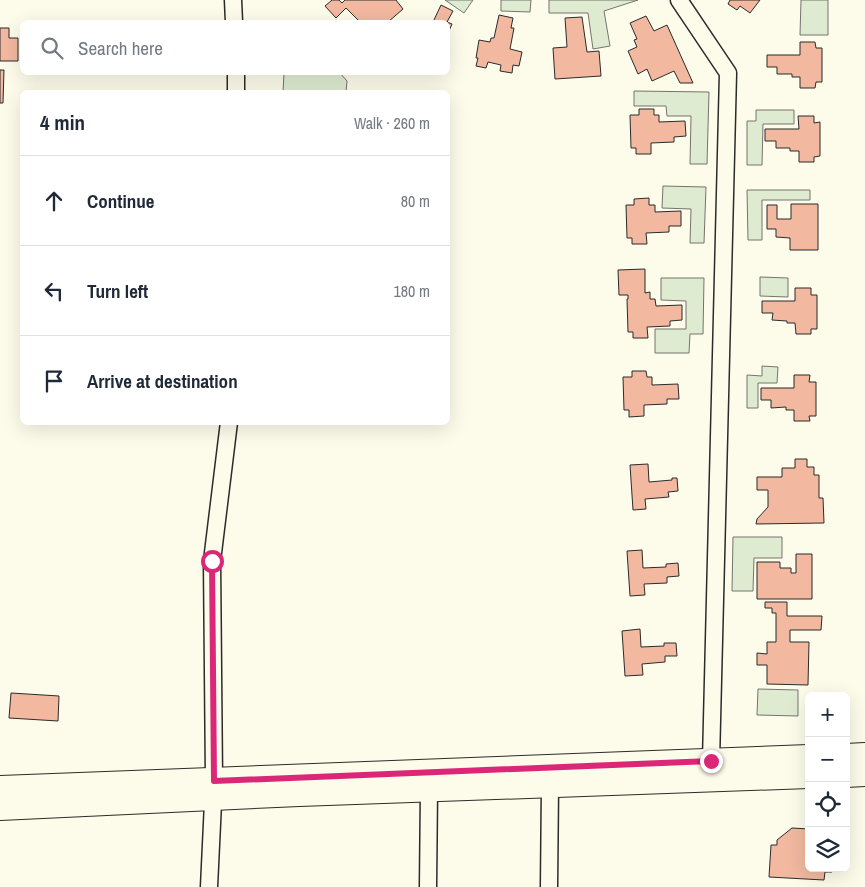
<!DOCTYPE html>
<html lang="en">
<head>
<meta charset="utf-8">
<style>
	body { margin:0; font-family:"Archivo Narrow",sans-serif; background:#f2f2f3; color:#1f2937 }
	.controls { position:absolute; right:15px; bottom:15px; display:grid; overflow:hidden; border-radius:8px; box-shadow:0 5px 20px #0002 }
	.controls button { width:45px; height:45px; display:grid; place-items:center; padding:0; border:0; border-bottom:1px solid #e0e1e3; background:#fff; color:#1f2937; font:25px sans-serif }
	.stop { position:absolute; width:15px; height:15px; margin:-11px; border:4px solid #db2777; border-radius:50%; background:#fff }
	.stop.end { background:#db2777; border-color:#fff; box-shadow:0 1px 5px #0008 }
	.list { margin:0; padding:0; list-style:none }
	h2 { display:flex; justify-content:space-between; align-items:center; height:65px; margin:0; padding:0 20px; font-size:21px }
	h2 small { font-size:16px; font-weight:400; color:#747a83 }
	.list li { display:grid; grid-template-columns:32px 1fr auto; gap:15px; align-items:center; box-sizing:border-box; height:90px; padding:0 20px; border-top:1px solid #e0e1e3 }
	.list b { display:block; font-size:19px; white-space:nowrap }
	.list em { font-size:16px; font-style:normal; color:#747a83 }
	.icon { flex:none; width:28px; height:28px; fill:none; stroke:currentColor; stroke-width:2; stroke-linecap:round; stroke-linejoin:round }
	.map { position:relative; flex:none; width:865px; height:887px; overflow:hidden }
	.search { position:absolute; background:#fff; box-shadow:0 5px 20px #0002; left:20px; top:20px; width:430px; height:55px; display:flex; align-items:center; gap:12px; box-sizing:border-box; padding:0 18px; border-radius:8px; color:#747a83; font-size:19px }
	.panel { position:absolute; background:#fff; box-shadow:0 5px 20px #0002; left:20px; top:90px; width:430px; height:335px; border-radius:8px }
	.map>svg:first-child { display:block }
	.green { fill:#deebd1; stroke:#74746e }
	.building { fill:#f2b8a0; stroke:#2b2b2b }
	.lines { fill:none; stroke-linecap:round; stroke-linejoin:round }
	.minor-casing { stroke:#2b2b2b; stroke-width:19 }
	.secondary-casing { stroke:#2b2b2b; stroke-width:26 }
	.minor { stroke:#fdfbea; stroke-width:16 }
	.secondary { stroke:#fdfbea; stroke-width:24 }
	.route { stroke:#db2777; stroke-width:6 }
</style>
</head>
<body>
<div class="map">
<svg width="865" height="887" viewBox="0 0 865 887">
	<rect width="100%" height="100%" fill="#fdfbea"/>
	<g class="green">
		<polygon points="445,0 473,0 464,13"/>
		<polygon points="501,0 531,0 530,12 501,11"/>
		<polygon points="549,0 638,0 604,11 610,46 593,49 588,13 549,13"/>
		<polygon points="801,0 828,0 828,35 800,35"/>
		<polygon points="284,73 340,73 347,81 346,92 283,92"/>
		<polygon points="634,91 709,92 707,164 690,164 691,116 667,116 666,106 634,106"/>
		<polygon points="756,110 794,110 794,124 763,124 762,165 747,165 747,121 756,121"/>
		<polygon points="663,186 706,187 704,243 690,243 691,209 662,208"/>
		<polygon points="747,190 810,190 810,200 762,200 762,240 748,240"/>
		<polygon points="760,277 788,278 788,297 760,296"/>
		<polygon points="661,278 704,278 703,334 690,334 689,353 655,353 655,329 686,329 686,301 661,300"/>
		<polygon points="762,366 778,367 777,383 758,383 758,408 747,408 747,375 762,376"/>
		<polygon points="733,537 782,537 782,558 754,558 753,591 732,591"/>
		<polygon points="758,689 798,690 798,716 757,715"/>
	</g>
	<g class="building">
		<polygon points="332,0 339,0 342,3 345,0 396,0 403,9 388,22 360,22 346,8 336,18 325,6"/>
		<polygon points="730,0 760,0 750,13 740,6 737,10 728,4"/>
		<polygon points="441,5 453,11 447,22 452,24 448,33 448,22 433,22"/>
		<polygon points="499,15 513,18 511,28 514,28 510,49 522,52 519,66 513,65 512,73 500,71 501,65 488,62 486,68 476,66 478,58 476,58 479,40 490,42 491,38 494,38"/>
		<polygon points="646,16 654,31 667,25 693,83 680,83 674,71 652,81 647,69 638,74 628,51 637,47 634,40 637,39 630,23"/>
		<polygon points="582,17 587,52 599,51 601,76 555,79 553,48 567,47 565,18"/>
		<polygon points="0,28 9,28 9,38 18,38 18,61 0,61"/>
		<polygon points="800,42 815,42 816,48 822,48 822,82 816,82 815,88 800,88 800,77 792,77 792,74 777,74 777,67 767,67 767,55 800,55"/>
		<polygon points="0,70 4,70 3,103 0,103"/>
		<polygon points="639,109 654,109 654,115 659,115 659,122 685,121 686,136 674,137 674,142 651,143 651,154 636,154 636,148 631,148 630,115 639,115"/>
		<polygon points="798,116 814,116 814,123 820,122 820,156 814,157 814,162 799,162 799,151 790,151 790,148 776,148 776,141 765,141 765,129 799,129"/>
		<polygon points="649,198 649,205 655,205 655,212 681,211 681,226 669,226 669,232 646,233 647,244 632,244 632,238 627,238 626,205 634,205 634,199"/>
		<polygon points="791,204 818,204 818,250 790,250 790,238 776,237 776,229 767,229 767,205 777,205 777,219 791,219"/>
		<polygon points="645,269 645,293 650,292 650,299 655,299 656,306 682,305 682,320 670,321 670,326 647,327 648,338 633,338 633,332 628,332 627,299 628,299 628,295 619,295 618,270"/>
		<polygon points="795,288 811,288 811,295 817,295 817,329 811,329 811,334 796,334 795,323 787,323 787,321 772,320 773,313 762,313 762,301 795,301"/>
		<polygon points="632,371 646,371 647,377 652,377 652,385 678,384 679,399 667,399 667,404 644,405 644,416 629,417 629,410 624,410 623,377 632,377"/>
		<polygon points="794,375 810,375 809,382 816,382 816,416 809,416 810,421 794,421 794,410 786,410 786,407 771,408 771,400 761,400 761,388 794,388"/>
		<polygon points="795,459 807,459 807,467 814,467 814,475 819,475 819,498 823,498 824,523 756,524 757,519 768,507 768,490 757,490 757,477 782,477 782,468 795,468"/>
		<polygon points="648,464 649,482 672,480 672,478 677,478 678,491 668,492 669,497 645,499 646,509 633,510 630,465"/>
		<polygon points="642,550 643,568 666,567 666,564 678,563 679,576 667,577 667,583 644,584 645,595 630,596 627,551"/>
		<polygon points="796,554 812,554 812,599 757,599 757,562 780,562 780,568 791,568 791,573 796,573"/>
		<polygon points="765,602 787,602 787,616 822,616 821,630 790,630 790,642 809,642 808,685 767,684 767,665 757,665 757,653 767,654 767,642 776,642 776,613 772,613 772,608 765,608"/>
		<polygon points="640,629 641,647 664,646 664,643 676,643 677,656 665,656 665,662 642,664 643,675 625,676 622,631"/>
		<polygon points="11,693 59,696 58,721 9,718"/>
		<polygon points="792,828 809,829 809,868 832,868 832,872 825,872 824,880 769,877 771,845 777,845 777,840"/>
	</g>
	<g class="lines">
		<defs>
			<g id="minor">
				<polyline points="233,0 234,22"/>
				<polyline points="679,0 728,73 711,761"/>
				<polyline points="236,72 236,92"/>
				<polyline points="209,887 214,781 212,561 229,422"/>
				<polyline points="428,887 429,789"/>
				<polyline points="549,887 550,785"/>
			</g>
			<g id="secondary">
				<polyline points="846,756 865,755"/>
				<polyline points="846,775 865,774"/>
				<polyline points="0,788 809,757"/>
				<polyline points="0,808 299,794 809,776"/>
			</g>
		</defs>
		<use href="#minor" class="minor-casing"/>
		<use href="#secondary" class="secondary-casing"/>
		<use href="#minor" class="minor"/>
		<use href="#secondary" class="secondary"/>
	</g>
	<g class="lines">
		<polyline class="route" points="212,561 214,781 711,761"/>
	</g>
</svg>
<div class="controls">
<button>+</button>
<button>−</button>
<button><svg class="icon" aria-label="locate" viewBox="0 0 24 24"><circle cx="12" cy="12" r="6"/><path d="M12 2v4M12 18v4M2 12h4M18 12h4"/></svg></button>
<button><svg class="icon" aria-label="layers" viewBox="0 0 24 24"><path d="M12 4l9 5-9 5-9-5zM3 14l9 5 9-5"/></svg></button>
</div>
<div class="stop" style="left:212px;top:561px"></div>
<div class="stop end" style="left:711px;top:761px"></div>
<div class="search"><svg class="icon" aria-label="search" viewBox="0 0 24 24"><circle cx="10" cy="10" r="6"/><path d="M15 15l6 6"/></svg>Search here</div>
<section class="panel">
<h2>4 min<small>Walk · 260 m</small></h2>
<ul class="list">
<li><svg class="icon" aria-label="ahead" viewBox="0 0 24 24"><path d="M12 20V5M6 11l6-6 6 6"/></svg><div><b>Continue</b></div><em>80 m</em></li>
<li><svg class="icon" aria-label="left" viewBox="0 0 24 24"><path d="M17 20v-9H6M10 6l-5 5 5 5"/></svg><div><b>Turn left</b></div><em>180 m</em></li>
<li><svg class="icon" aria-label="arrive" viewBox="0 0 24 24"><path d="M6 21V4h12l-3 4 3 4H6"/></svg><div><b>Arrive at destination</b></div></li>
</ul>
</section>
</div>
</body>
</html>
